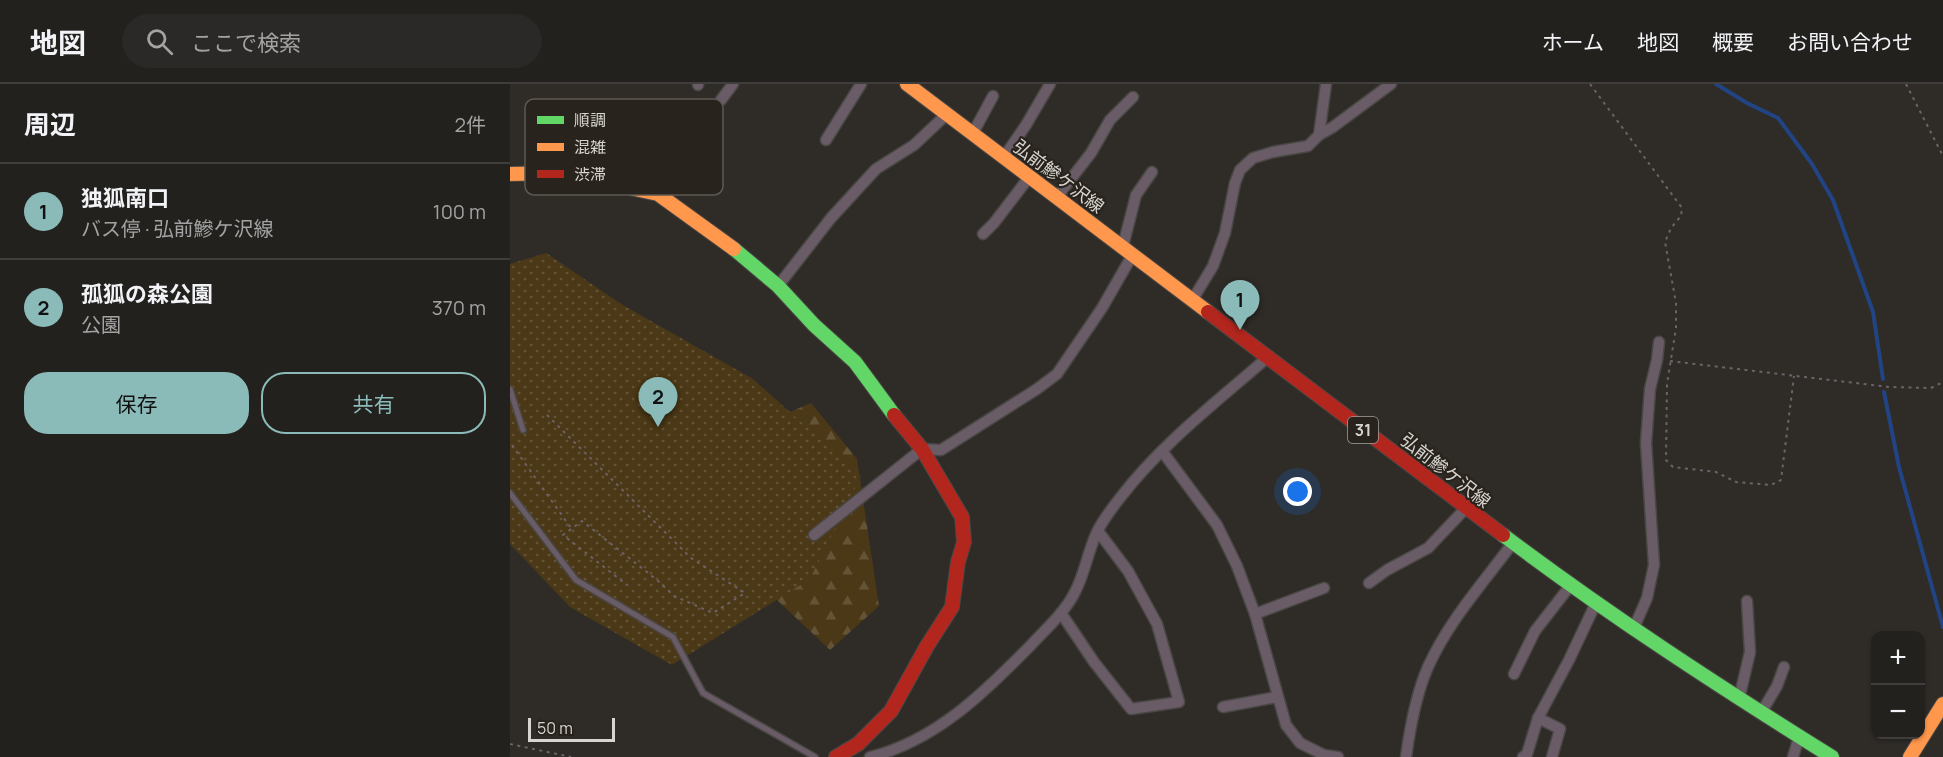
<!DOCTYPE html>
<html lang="ja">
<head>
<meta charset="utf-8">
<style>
	body { margin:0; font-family:Manrope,"Noto Sans JP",sans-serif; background:#2b2927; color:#f1f3f6 }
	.controls { position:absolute; right:18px; bottom:18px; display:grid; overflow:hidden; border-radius:12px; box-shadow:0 2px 4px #0004 }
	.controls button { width:54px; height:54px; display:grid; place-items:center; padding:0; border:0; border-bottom:2px solid #403e3c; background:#23211e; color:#f1f3f6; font:30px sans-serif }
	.scale { position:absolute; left:18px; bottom:15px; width:87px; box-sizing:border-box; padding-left:6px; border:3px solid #d8d5d0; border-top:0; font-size:16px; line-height:21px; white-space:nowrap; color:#d8d5d0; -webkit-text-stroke:4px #28231c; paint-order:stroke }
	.you { position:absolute; left:788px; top:408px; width:21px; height:21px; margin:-15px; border:4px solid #fff; border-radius:50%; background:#1a73e8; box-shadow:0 0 0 9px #1a73e833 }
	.badge { display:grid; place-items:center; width:39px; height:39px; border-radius:50%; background:#8bbbb9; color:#111; font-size:20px; font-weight:700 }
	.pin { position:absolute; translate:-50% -50px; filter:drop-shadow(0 2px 3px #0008) }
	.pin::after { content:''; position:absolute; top:32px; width:21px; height:18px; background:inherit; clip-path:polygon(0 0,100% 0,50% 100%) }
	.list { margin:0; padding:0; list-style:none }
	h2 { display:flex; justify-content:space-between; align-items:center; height:78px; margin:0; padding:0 24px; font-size:26px }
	h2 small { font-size:20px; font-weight:400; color:#a3a3a4 }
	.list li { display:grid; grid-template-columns:39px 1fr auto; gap:18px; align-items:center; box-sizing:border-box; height:96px; padding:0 24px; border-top:2px solid #403e3c }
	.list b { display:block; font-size:22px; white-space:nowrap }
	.list p { margin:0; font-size:20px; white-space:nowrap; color:#a3a3a4 }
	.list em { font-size:20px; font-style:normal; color:#a3a3a4 }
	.actions { display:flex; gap:12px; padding:18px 24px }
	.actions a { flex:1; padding:14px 0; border:2px solid #8bbbb9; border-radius:24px; text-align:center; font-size:21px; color:#8bbbb9 }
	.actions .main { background:#8bbbb9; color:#111 }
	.icon { flex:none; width:33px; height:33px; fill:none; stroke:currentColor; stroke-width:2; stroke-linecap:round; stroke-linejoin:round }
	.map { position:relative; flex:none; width:1433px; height:673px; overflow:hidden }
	header { display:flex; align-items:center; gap:36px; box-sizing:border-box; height:84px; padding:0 30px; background:#23211e; border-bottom:2px solid #403e3c }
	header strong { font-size:28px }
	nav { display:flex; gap:33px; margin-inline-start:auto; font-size:21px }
	.search { width:420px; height:54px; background:#2b2927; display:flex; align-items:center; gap:15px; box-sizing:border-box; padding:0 21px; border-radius:33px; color:#a3a3a4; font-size:22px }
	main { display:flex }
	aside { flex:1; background:#23211e }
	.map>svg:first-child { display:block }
	.forest { fill:url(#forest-firs) }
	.park { fill:url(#park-dots) }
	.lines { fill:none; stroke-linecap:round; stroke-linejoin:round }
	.stream { stroke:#214484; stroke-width:4 }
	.lane-casing { stroke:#494744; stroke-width:8 }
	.street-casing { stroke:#494744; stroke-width:13 }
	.fast-casing { stroke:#494744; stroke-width:16 }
	.slow-casing { stroke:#494744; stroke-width:16 }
	.jam-casing { stroke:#494744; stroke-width:16 }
	.path { stroke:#6c6268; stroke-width:2; stroke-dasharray:3 4.5; stroke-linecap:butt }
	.lane { stroke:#6a5c67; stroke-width:5 }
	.street { stroke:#6a5c67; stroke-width:10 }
	.fast { stroke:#63d668; stroke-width:14 }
	.slow { stroke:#ff974d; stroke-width:14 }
	.jam { stroke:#b3261e; stroke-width:14 }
	.labels { text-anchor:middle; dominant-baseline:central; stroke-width:4.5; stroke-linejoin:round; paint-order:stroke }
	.shield { fill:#28231c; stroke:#a3a09a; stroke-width:1.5 }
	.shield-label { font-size:16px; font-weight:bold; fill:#d8d5d0 }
	.street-label { font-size:18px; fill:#d8d5d0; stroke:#28231c }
	.key { fill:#28231c; stroke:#5d5852; stroke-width:1.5 }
	.key-label { font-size:16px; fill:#d8d5d0 }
</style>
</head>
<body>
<header>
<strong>地図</strong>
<div class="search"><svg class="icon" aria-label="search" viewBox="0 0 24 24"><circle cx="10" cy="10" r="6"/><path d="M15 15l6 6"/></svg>ここで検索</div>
<nav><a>ホーム</a><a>地図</a><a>概要</a><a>お問い合わせ</a></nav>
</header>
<main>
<aside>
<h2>周辺<small>2件</small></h2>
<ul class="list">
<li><span class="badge">1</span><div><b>独狐南口</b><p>バス停 · 弘前鰺ケ沢線</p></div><em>100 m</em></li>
<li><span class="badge">2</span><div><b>孤狐の森公園</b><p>公園</p></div><em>370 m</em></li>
</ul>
<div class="actions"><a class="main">保存</a><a>共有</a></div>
</aside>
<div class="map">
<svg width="1433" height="673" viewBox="0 0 1433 673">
	<defs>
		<pattern id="forest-firs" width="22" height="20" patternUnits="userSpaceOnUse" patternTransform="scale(1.5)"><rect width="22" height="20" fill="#4b3816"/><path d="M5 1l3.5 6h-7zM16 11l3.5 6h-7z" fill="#645437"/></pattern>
		<pattern id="park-dots" width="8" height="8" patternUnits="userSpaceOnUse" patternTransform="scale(1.5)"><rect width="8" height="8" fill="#4b3816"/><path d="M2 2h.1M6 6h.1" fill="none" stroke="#645437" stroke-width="1.8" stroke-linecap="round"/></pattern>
	</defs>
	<rect width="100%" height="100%" fill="#2f2c28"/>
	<polygon class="forest" points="301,319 347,375 369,522 320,566 267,516 170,376"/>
	<polygon class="park" points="36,169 111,220 243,295 351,392 300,495 162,581 60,523 0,460 0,180"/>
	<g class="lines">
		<g class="stream">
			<polyline points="1206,0 1237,19 1268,34 1302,80 1323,116 1363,228 1373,295"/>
			<polyline points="1374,308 1389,383 1433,543"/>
		</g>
		<defs>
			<g id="lane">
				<polyline points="0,305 13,346"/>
				<polyline points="0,409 66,496 163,553 193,609 305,673"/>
			</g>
			<g id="street">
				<polyline points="188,1 188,0"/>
				<polyline points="211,16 223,0"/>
				<polyline points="463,49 483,12"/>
				<polyline points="809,51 823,43 881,0"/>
				<polyline points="316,56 351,0"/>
				<polyline points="494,73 516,41 540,0"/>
				<polyline points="547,113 581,69 600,36 623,13"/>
				<polyline points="473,150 484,139 520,92"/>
				<polyline points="613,162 626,111 642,88"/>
				<polyline points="268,202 321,134 366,85 404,61 437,30"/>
				<polyline points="683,215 703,182 715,149 725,99 730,86 743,74 763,68 798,62 809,51 816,0"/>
				<polyline points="652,367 707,441 727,482 745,530 776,641 790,659 814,671 828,673"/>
				<polyline points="304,451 412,365 431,366 527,305 547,290 592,224 623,170"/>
				<polyline points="859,499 877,486 918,464 955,425"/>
				<polyline points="551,529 584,578 621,625 669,618 647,540 618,487 588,447"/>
				<polyline points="745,530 814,504"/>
				<polyline points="1123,546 1137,514 1144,481 1136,359 1140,305 1147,276 1149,258"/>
				<polyline points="1004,590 1025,547 1060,502"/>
				<polyline points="1229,615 1240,568 1237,517"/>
				<polyline points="713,623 767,613"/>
				<polyline points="1251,629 1267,602 1274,583"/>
				<polyline points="1028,634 1050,645 1042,673"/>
				<path d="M 360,673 C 426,657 476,607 522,560 C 537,544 555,528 565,508 C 575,489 578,467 587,448 C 593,436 602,424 610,414 C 652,359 708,317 759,272"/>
				<path d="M 896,673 C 900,644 906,610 918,583 C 938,538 973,499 1002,460"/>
				<polyline points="1013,673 1017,670 1028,634 1059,576 1085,521"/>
				<polyline points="1283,673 1289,653"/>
			</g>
			<g id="fast">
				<polyline points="224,165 268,202 304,241 345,278 384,331"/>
				<path d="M 993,451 C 1099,531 1210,603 1322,673"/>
			</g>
			<g id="slow">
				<polyline points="397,0 698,228"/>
				<polyline points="0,90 50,89 148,110 224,165"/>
				<polyline points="1400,673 1433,620"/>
			</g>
			<g id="jam">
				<polyline points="698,228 993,451"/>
				<polyline points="326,673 348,660 381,627 417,562 442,523 448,478 454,458 452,433 412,365 384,331"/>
			</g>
		</defs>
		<use href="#lane" class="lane-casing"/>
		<use href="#street" class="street-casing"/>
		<use href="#fast" class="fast-casing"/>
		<use href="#slow" class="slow-casing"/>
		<use href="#jam" class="jam-casing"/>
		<g class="path">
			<polyline points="1080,0 1172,124 1171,132 1161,144 1155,158 1166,219 1166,244 1157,300 1156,376 1163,383 1206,388 1226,398 1261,401 1271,396 1284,292"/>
			<polyline points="1396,0 1433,72"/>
			<polyline points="1160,277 1379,303 1421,304 1433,298"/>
			<polyline points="37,331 181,474 235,509 203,529 164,512 147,496 72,437 53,451 117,501"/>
			<polyline points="2,361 61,444"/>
			<polyline points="0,660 61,673"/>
		</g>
		<use href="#lane" class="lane"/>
		<use href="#street" class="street"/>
		<use href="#fast" class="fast"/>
		<use href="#slow" class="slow"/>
		<use href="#jam" class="jam"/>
	</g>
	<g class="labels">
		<rect class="shield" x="838" y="333" width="30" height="26" rx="4.5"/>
		<g class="shield-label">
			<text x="853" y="346">31</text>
		</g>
		<g class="street-label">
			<text transform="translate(549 92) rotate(37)">弘前鰺ケ沢線</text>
			<text transform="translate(936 386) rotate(38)">弘前鰺ケ沢線</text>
		</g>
	</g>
	<rect x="15" y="15" width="198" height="96" rx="9" class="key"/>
	<rect x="27" y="32" width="27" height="8" fill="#63d668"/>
	<rect x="27" y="59" width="27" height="8" fill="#ff974d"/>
	<rect x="27" y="86" width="27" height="8" fill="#b3261e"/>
	<g class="key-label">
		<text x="64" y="42">順調</text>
		<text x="64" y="69">混雑</text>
		<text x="64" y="96">渋滞</text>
	</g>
</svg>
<div class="controls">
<button>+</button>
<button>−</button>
</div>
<div class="scale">50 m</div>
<div class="you"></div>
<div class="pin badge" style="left:730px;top:246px">1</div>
<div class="pin badge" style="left:148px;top:343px">2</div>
</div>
</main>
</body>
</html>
